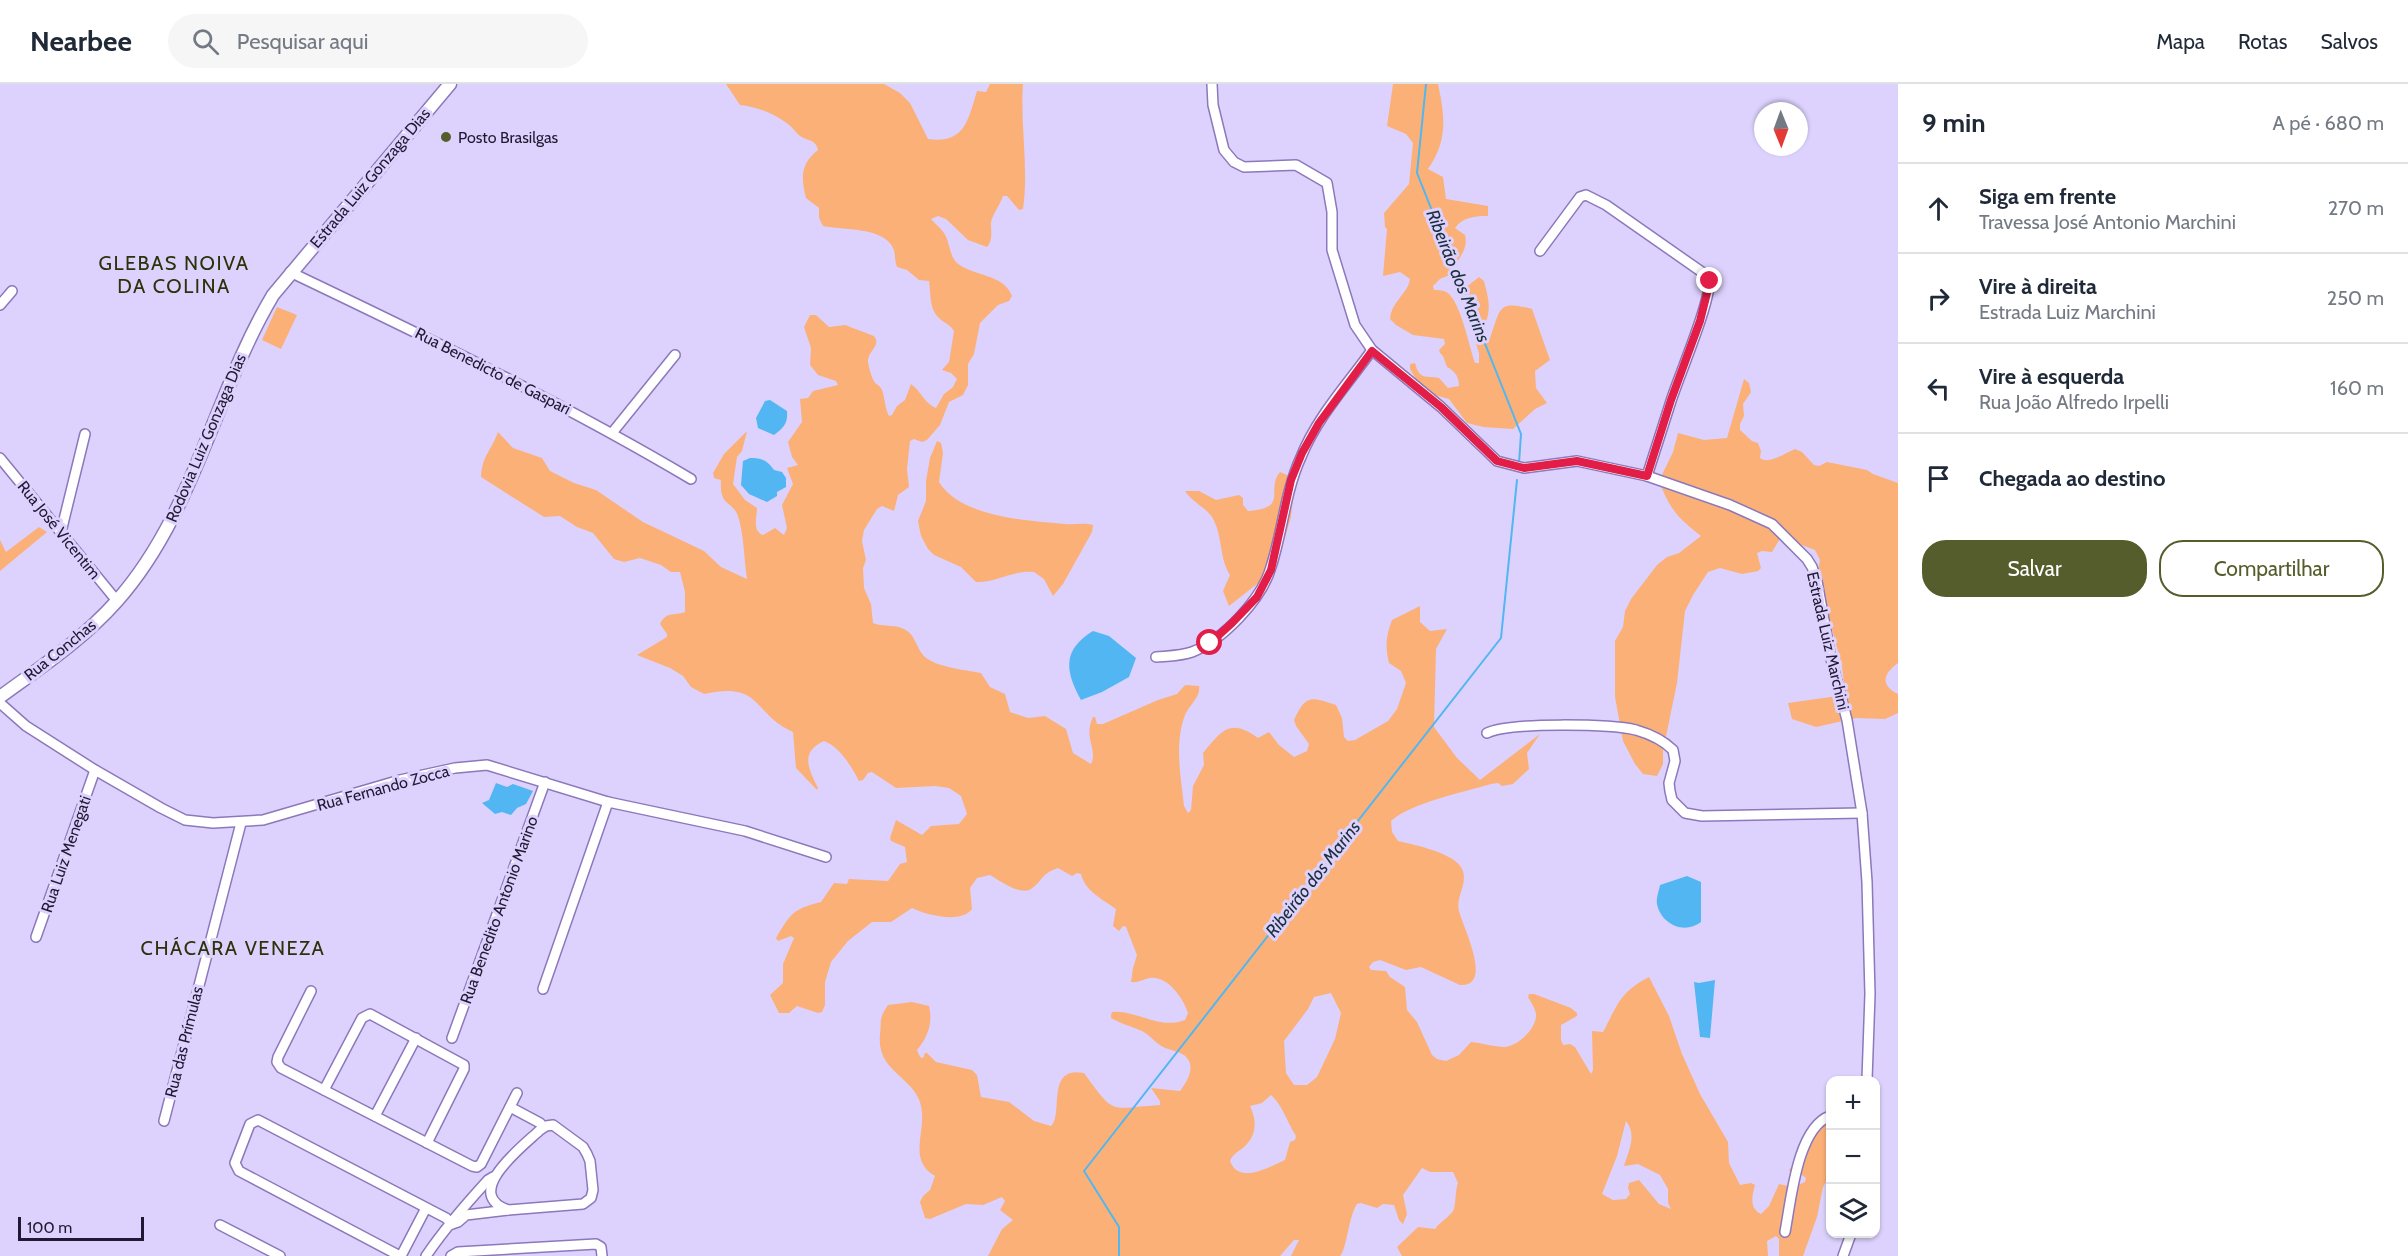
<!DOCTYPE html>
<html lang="pt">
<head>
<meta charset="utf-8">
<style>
	body { margin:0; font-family:Cabin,sans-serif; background:#f6f6f7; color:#1f2937 }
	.controls { position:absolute; right:18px; bottom:18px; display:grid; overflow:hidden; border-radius:12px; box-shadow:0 2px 4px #0004 }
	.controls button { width:54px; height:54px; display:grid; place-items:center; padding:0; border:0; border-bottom:2px solid #e0e1e3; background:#fff; color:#1f2937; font:30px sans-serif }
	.compass { position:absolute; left:1754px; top:18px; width:54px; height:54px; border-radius:50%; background:#fff; box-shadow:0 2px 4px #0004; rotate:179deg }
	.scale { position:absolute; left:18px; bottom:15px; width:126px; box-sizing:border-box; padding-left:6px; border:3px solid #211933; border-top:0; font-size:16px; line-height:21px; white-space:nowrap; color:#211933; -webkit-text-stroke:4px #ddd2fd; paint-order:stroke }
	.stop { position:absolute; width:18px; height:18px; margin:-14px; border:4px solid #e11d48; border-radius:50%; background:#fff }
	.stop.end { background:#e11d48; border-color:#fff; box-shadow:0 2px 6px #0008 }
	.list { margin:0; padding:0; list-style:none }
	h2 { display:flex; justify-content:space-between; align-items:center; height:78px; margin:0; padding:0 24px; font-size:26px }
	h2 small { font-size:20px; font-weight:400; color:#747a83 }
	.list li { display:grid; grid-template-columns:39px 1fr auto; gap:18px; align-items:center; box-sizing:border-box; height:90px; padding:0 24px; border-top:2px solid #e0e1e3 }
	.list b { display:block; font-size:22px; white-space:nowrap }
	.list p { margin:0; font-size:20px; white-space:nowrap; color:#747a83 }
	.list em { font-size:20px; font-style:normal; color:#747a83 }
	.actions { display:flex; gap:12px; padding:18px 24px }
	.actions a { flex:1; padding:14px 0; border:2px solid #545d2b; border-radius:24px; text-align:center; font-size:21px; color:#545d2b }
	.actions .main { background:#545d2b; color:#fff }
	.icon { flex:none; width:33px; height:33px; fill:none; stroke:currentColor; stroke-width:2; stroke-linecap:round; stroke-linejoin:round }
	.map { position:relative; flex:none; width:1898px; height:1172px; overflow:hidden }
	header { display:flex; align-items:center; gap:36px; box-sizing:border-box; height:84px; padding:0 30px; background:#fff; border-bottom:2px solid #e0e1e3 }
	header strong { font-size:28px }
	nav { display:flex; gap:33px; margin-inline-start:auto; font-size:21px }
	.search { width:420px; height:54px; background:#f6f6f7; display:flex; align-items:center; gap:15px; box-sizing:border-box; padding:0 21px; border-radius:33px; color:#747a83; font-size:22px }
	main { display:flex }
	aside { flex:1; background:#fff }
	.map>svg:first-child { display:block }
	.green { fill:#fbb078; fill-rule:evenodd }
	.water { fill:#51b6f1 }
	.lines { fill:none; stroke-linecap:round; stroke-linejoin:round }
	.stream { stroke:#51b6f1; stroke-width:2 }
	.street-casing { stroke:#8c78ba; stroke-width:12 }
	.secondary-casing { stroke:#8c78ba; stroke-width:15 }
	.street { stroke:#fff; stroke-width:9 }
	.secondary { stroke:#fff; stroke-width:12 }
	.route { stroke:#e11d48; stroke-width:8 }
	.poi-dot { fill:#545d2b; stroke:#ddd2fd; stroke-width:2 }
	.labels { text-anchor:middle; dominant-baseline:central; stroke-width:6; stroke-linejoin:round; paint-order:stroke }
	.poi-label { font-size:16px; fill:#211933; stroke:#ddd2fd; text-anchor:start }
	.street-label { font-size:16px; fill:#211933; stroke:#ddd2fd }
	.water-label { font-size:18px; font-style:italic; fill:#192f3c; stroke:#ddd2fd }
	.quarter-label { font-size:20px; letter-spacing:1.5px; fill:#2c3209; stroke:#ddd2fd }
</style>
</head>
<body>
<header>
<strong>Nearbee</strong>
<div class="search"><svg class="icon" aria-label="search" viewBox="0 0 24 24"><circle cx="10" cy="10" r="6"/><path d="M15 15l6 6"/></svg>Pesquisar aqui</div>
<nav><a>Mapa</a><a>Rotas</a><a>Salvos</a></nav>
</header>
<main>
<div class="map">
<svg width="1898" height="1172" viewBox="0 0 1898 1172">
	<rect width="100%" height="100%" fill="#ddd2fd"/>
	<g class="green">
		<path d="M 726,0 L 884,0 L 900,9 L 910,19 L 928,55 C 965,60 968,36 977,7 L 986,8 L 990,0 L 1023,0 C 1020,42 1029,84 1023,125 L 1019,126 L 1007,112 L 1003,112 C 1000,121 992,131 991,139 C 991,149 993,156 987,163 L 968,156 L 946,135 L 938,132 L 931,135 C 935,140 941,144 944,149 C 950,158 949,171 957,179 C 974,193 1003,189 1012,212 L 1009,217 L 998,221 L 980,239 L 974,270 L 968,280 L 968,301 L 963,311 L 949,318 L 940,341 L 927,356 L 922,358 L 914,355 L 910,357 L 907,385 L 909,403 L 898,411 L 894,427 L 882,422 L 877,425 L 864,446 L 862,457 L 866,476 L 863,484 L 864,504 L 871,520 L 873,539 C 882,543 894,540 904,545 C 915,550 916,563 923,571 C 933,583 966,586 981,589 L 990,603 L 1005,610 L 1010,628 L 1028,634 L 1045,632 L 1066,645 L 1073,669 L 1091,680 C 1098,665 1083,654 1093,633 L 1095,633 L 1097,640 L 1103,640 L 1158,616 L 1177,610 L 1185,601 L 1199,602 C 1201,613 1189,621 1185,631 C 1174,660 1181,693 1184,722 L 1188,729 L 1191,726 L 1193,702 L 1204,681 L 1203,669 C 1222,646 1230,634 1258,654 L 1269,648 L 1279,661 L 1294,673 L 1307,667 L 1309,660 L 1296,642 L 1294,636 C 1306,610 1311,613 1336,621 L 1342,634 L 1344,653 L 1348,657 L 1355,656 L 1388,637 L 1397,625 L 1406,599 L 1401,587 L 1389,579 C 1385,562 1386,552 1392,536 L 1420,522 L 1420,538 L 1430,547 L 1447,545 L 1436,565 L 1434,643 L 1457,674 L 1480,696 L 1540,650 L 1527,669 L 1529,685 L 1513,700 L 1502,702 L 1498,699 L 1491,700 C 1464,708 1411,719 1391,737 L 1392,748 L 1398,757 C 1415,761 1451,768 1461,783 C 1470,798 1455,812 1459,827 C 1463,843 1494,903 1460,901 L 1421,883 L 1406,886 L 1380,876 L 1373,878 L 1369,883 L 1371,886 L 1386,887 L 1390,893 L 1405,903 L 1407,926 L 1417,938 L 1432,971 L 1437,975 L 1446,977 L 1459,971 L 1471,958 C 1482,959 1495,963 1505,963 C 1519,961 1537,944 1536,930 C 1535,924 1531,918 1528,913 L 1529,910 L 1534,910 L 1571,924 L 1577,929 L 1577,932 L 1561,941 L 1561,956 L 1563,961 L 1570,960 L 1575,963 L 1591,990 L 1593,986 L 1592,947 L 1603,948 C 1618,920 1620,908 1649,893 L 1669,932 L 1682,970 L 1700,1010 L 1728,1058 L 1729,1079 L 1740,1101 L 1751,1099 L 1755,1101 C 1752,1112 1749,1124 1761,1130 L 1769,1122 L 1779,1100 L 1793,1103 L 1805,1098 L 1806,1094 L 1802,1091 L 1791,1089 L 1789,1086 L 1803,1071 L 1814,1046 L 1830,1028 L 1830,1090 L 1823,1103 L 1817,1133 L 1803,1172 L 1779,1172 L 1779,1155 L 1776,1152 L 1767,1157 L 1768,1172 L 1402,1172 L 1397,1163 L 1418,1143 L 1435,1145 C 1440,1138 1449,1133 1453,1127 C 1456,1122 1455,1106 1458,1099 L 1453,1088 L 1430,1088 L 1422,1084 L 1403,1111 L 1407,1130 L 1403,1140 L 1399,1136 L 1394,1121 L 1383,1120 L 1377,1124 L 1361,1119 L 1357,1120 C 1348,1134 1347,1165 1340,1172 L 1291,1172 L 1299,1156 L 1294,1156 L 1280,1172 L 988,1172 L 1002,1145 L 1013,1136 L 1000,1126 L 1005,1117 L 1002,1113 L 983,1121 L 966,1120 L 930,1135 L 925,1134 L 920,1118 L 923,1112 L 930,1106 L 935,1092 C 909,1077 924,1052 922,1029 C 921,993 876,991 880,951 C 882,935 878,936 888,921 L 912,918 L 929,922 C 933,939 928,953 917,966 L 920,973 L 923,974 L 925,969 L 927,969 L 936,978 L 972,986 L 977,991 L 981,1013 L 1009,1018 L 1034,1037 L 1051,1042 C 1064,1031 1045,981 1084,989 C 1116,1033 1109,1024 1160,1021 L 1160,1017 L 1151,1004 L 1180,1007 C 1188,997 1198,979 1182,970 C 1177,967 1170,966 1165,964 C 1156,960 1150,951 1142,947 C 1131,942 1121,940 1111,934 L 1111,931 L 1112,928 C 1137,926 1159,946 1185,936 L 1188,929 C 1183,914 1168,892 1150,894 C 1143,895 1139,899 1131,898 L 1133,884 L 1137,871 L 1126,843 L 1123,842 L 1119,847 L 1113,842 L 1116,825 C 1102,815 1085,807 1081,790 L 1077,789 L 1072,792 L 1058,784 C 1040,790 1043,797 1031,805 C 1020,812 999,796 990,791 L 977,794 L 970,804 L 972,825 C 961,840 926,831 912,824 L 891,838 L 872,838 L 848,857 L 831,878 L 825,898 L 825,921 L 822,928 L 818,929 L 797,922 L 789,929 L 779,929 L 770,911 L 783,899 L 783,880 L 794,854 L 791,852 L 778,857 L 776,854 C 791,829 793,825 821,818 L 834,799 L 847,800 L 849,795 L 888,797 L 900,780 L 907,778 L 905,763 L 891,757 L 890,754 L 896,736 L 922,751 L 931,742 L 959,740 L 967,730 L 961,712 L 949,704 L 935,702 L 896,704 L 872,688 L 868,689 L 863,696 L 859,697 C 851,682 840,663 824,657 C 800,668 808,684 818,704 L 817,706 L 796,684 L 793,648 C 752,630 763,597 704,610 L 691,603 L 683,592 L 670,584 L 637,571 L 667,553 L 667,550 L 660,540 C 666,527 674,532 685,528 L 685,508 L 680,488 L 671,488 L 661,481 L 640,474 L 624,478 L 614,475 L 593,449 L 577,443 L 560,432 L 544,433 L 481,393 C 482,372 491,367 498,348 L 513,364 L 542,374 L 550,387 L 574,399 L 596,406 L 643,438 L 704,467 L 721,483 L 747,495 C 744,475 744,451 738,432 C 732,416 719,423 721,396 L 714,394 L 713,389 L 724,370 L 747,347 L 742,367 L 737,373 L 733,400 L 745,416 L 757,424 C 757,433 752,447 763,451 L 775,444 L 784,451 L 787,444 L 782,421 L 793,400 L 787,384 L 798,381 L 792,373 L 788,358 L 802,338 L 800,315 L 808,314 L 813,307 L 838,301 L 836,297 L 818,291 L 810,281 L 811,264 L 804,243 L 810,231 L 816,231 L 829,243 L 845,241 L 874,252 C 882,262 867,267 868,278 C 869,283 871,293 874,297 C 875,300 879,301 881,304 C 885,311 884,322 889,332 L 892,331 L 897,322 L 905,316 L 911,300 C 920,306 926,321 936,324 L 944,310 L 953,303 L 957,295 L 951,289 L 942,286 L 949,278 L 954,247 C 950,240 944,239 939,234 C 929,225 931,210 929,197 L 919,196 L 907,186 L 897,183 C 894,176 896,170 893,164 C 884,143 842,146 823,142 L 819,134 L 819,124 L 806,114 C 801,94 800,80 818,66 C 816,55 807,57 800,52 C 796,49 793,44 789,41 C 777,31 756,22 740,21 ZM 1331,909 L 1341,929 L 1335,955 L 1317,993 L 1307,1001 L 1294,1001 L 1286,989 L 1284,957 L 1308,925 L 1314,913 ZM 1271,1011 C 1283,1022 1287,1038 1296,1052 L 1295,1056 L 1290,1058 L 1285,1076 C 1269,1083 1239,1101 1230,1077 C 1233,1070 1238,1068 1244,1063 C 1257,1051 1257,1037 1250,1022 L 1262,1019 ZM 1626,1037 C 1637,1051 1629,1066 1624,1082 L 1638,1080 L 1660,1091 L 1668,1105 L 1668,1119 L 1671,1125 L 1659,1120 L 1639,1096 L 1629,1099 L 1628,1104 L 1630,1110 L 1626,1115 L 1613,1116 L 1602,1110 L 1617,1072 Z"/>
		<path d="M 1393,0 L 1438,0 C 1445,33 1448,56 1428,85 L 1443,93 L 1446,115 L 1488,122 L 1488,132 C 1475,132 1463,133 1455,144 L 1465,151 C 1469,167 1456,175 1452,190 L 1440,195 L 1433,202 L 1434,206 C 1439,206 1443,206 1448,209 C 1461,220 1469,262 1475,279 L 1479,279 L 1479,269 L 1461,211 L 1465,204 L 1479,193 L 1484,197 C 1489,217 1492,226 1483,245 L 1488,254 L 1490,254 C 1501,224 1497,216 1532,225 L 1550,276 L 1535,287 L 1536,304 L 1547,319 L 1535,325 L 1513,345 L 1483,343 L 1467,339 L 1449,315 L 1434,311 L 1416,295 L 1410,285 L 1410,280 L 1415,279 C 1420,297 1425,291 1439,294 L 1448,304 L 1459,302 C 1459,293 1455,287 1447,283 L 1443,272 L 1440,269 L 1439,266 L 1445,260 L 1444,255 L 1413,251 L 1396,241 L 1390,235 C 1392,216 1408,210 1410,195 L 1400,188 L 1383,192 L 1387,145 L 1385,143 L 1384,129 L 1409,100 L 1413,59 L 1406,50 L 1387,42 Z"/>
		<polygon points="277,223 297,231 281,265 262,256"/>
		<path d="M 1744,295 L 1749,299 L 1751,308 L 1743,320 L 1744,332 L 1740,340 L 1740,346 L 1752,357 L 1758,359 L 1761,367 L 1760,374 C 1769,381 1785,369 1795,365 L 1802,368 L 1814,381 L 1819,382 L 1827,378 L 1867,386 L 1873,390 L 1898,399 L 1898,579 C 1883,590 1880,601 1898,610 L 1898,629 L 1885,635 L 1856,634 L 1816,643 L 1792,635 L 1788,619 L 1845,611 L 1842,582 L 1824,516 L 1816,498 L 1820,476 L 1815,466 L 1781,453 L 1772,468 L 1762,467 L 1757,469 L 1761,484 L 1758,487 L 1742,490 L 1720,484 L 1708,488 L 1693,511 L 1685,527 L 1677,599 L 1663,667 L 1663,680 L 1657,692 L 1643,690 L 1635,680 L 1623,657 L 1615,613 L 1615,557 L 1623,543 L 1625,527 L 1631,515 L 1657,481 L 1667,473 L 1679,469 L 1701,452 C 1677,433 1671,427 1659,397 L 1673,368 L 1678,349 L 1704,356 L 1727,354 Z"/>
		<path d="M 937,357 L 941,359 L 943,369 L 939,398 C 960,433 1028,437 1065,440 C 1074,441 1084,438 1093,441 L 1092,448 L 1063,500 L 1053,512 L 1044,495 L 1034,488 C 1012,486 996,499 976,498 L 961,483 L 934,471 L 928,465 L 921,452 L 918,437 L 926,417 L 926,397 L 930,374 Z"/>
		<path d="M 1280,388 L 1287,391 L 1293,415 L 1291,433 L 1285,453 L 1262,496 L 1229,522 L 1223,507 L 1230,491 C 1219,474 1223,451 1212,433 C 1205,423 1192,418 1185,407 L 1199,407 L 1216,416 L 1239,411 L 1243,414 L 1243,421 L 1248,427 C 1290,424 1265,406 1280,388 Z"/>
		<polygon points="39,443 47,448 0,487 0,456 6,468"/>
	</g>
	<g class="water">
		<path d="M 770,316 L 787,327 C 788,339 784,344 774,351 L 758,344 L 756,334 L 765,317 Z"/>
		<path d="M 750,374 C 762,374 767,376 774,386 L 782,388 L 786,394 L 786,403 L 777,408 L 777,412 L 767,418 L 749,410 L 741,401 L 743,377 Z"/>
		<path d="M 1093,547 L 1109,552 L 1136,574 L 1129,593 L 1102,608 L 1081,616 C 1065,587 1062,566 1093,547 Z"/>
		<polygon points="496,699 507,703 513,700 533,707 526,720 517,724 511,731 502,728 495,730 482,719 489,716"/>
		<path d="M 1687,792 L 1701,798 L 1701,838 C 1684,851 1661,840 1657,820 C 1656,814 1659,807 1660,801 Z"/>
		<polygon points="1715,896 1710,954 1700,953 1694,898 1699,899"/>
	</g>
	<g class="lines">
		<g class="stream">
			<polyline points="1426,0 1417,89 1521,350 1519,379"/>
			<polyline points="1119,1172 1119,1143 1084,1087 1501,554 1517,396"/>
		</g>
		<defs>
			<g id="street">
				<polyline points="1212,0 1213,21 1224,66 1234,78 1244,83 1296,81 1327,99 1332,128 1332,166 1355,241 1372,266 1441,323 1497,377 1524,384 1577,377 1647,392 1730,421 1772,440 1807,475 1812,483 1817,497 1831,575 1847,636 1862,729 1867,798 1870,910 1867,996"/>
				<path d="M 1540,167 L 1580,113 L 1586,111 L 1606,121 L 1709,193 C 1714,211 1678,294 1671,317 C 1663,342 1655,367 1647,392"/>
				<path d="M 290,188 C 426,253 561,318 691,395"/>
				<polyline points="0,221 12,207"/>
				<polyline points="612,349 675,271"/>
				<polyline points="0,374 117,517"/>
				<polyline points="61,448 85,350"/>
				<path d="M 1156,573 C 1167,572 1181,572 1192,568 C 1223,556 1262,515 1271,483 C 1283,446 1285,408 1301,373 C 1317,333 1347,301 1372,266"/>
				<polyline points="0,619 26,642 95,686 161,724 185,736 213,739 263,736 400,696 455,684 487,681 608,718 745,747 826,773"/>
				<path d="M 1487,649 C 1509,638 1610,640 1636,646 C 1650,650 1663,656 1673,666 L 1675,677 L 1669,699 L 1670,707 L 1672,716 L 1685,729 L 1702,732 L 1862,729"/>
				<polyline points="36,853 95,686"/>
				<polyline points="543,905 608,718"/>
				<polyline points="311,907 278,973 277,978 281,984 472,1082 477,1083 481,1080 517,1009"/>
				<polyline points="452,954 545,698"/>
				<polyline points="324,1006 362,934 370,930 464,981 464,985 427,1059"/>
				<polyline points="510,1023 540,1039 543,1043"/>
				<polyline points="375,1032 416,954"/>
				<polyline points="164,1037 241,739"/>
				<path d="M 553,1041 L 583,1063 L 587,1070 L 590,1077 L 593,1106 L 591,1114 L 583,1120 L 508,1126 C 461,1109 523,1062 540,1046 L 546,1042 Z"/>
				<polyline points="452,1140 458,1138 466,1131 508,1126"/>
				<polyline points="220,1141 280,1172"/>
				<path d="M 1785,1148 C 1791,1117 1797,1044 1830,1032"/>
				<polyline points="400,1172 239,1087 235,1079 250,1040 258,1036 446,1134 452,1140"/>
				<polyline points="401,1172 426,1124"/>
				<path d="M 426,1172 C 445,1144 466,1120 488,1096 L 493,1093"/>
				<polyline points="451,1172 458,1168 596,1160 601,1163 602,1172"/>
				<polyline points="1843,1172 1851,1150"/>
			</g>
			<path id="secondary" d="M 0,613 C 41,583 82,556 116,518 C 194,431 214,310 273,211 L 450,0"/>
		</defs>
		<use href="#street" class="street-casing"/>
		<use href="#secondary" class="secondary-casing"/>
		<use href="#street" class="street"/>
		<use href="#secondary" class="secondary"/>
	</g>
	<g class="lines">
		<polyline class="route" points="1210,559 1232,539 1257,513 1271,486 1291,396 1302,369 1319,339 1372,267 1441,323 1497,377 1524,384 1577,377 1647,392 1671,316 1700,237 1710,197"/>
	</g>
	<circle class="poi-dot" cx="446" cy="53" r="6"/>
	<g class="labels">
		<g class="poi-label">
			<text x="458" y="53">Posto Brasilgas</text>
		</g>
		<g class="street-label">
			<text transform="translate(370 94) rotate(-50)">Estrada Luiz Gonzaga Dias</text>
			<text transform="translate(493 287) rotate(27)">Rua Benedicto de Gaspari</text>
			<text transform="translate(206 354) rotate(-67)">Rodovia Luiz Gonzaga Dias</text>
			<text transform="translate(59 446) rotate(51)">Rua José Vicentim</text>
			<text transform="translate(1828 557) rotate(77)">Estrada Luiz Marchini</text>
			<text transform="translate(60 566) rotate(-39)">Rua Conchas</text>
			<text transform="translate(383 704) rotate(-15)">Rua Fernando Zocca</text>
			<text transform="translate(66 770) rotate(-71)">Rua Luiz Menegati</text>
			<text transform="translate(499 826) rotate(-70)">Rua Benedito Antonio Marino</text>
			<text transform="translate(184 958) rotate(-76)">Rua das Prímulas</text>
		</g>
		<g class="water-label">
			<text transform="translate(1458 192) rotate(68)">Ribeirão dos Marins</text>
			<text transform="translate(1313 795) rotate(-52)">Ribeirão dos Marins</text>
		</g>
		<g class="quarter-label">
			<text x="174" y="179">GLEBAS NOIVA<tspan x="174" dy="23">DA COLINA</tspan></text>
			<text x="233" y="864">CHÁCARA VENEZA</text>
		</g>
	</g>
</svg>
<div class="controls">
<button>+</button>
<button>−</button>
<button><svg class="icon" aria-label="layers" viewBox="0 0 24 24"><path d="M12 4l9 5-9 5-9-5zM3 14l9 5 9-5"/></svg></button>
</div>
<svg class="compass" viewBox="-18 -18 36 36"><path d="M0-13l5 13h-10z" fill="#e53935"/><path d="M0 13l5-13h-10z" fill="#747a83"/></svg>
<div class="scale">100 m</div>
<div class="stop" style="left:1210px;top:559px"></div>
<div class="stop end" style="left:1710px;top:197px"></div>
</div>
<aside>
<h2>9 min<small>A pé · 680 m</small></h2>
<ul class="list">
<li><svg class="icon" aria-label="ahead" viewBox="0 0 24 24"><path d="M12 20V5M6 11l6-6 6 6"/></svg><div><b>Siga em frente</b><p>Travessa José Antonio Marchini</p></div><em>270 m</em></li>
<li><svg class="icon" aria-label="right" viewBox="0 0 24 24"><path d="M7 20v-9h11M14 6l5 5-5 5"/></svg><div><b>Vire à direita</b><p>Estrada Luiz Marchini</p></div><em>250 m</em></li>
<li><svg class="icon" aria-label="left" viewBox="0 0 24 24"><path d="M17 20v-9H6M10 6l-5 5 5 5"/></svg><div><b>Vire à esquerda</b><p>Rua João Alfredo Irpelli</p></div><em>160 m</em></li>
<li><svg class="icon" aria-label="arrive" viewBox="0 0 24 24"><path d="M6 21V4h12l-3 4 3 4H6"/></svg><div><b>Chegada ao destino</b></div></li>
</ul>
<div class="actions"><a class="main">Salvar</a><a>Compartilhar</a></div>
</aside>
</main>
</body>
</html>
